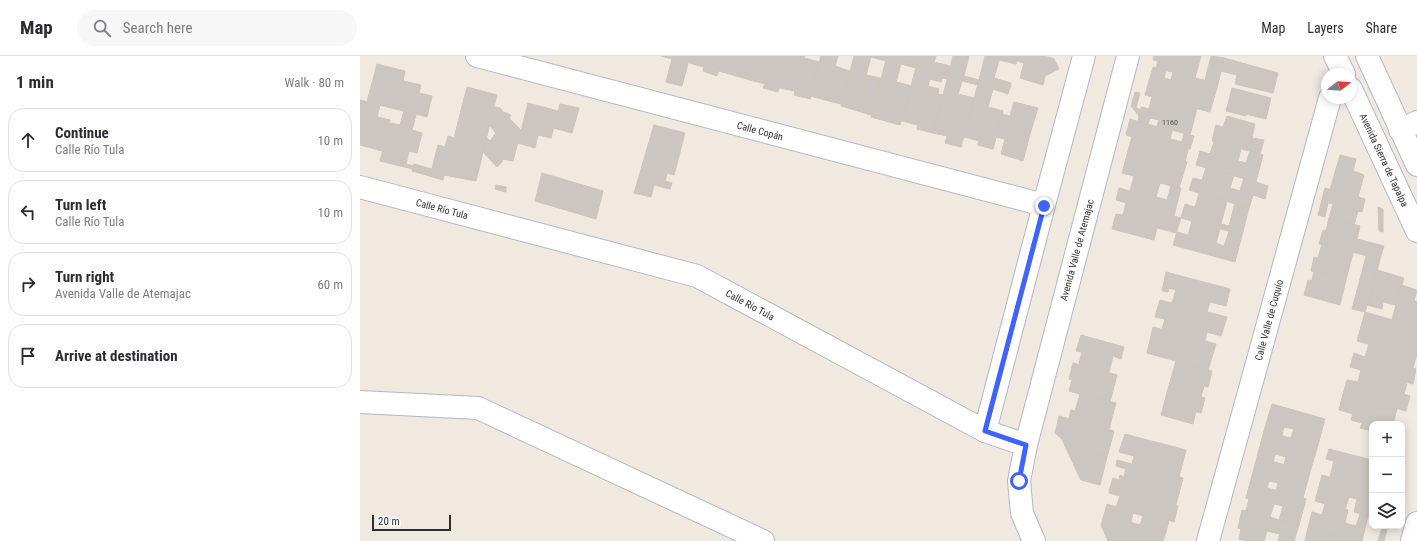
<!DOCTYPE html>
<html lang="en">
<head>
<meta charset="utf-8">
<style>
	body { margin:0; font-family:"Roboto Condensed",sans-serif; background:#f7f7f7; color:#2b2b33 }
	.controls { position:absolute; right:12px; bottom:12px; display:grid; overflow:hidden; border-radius:8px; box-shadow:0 2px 10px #0003 }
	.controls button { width:36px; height:36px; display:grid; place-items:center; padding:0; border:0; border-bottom:1px solid #e1e1e2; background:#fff; color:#2b2b33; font:20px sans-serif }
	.compass { position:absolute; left:961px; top:12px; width:36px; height:36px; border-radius:50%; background:#fff; box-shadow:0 2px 10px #0003; rotate:73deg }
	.scale { position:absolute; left:12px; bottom:10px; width:79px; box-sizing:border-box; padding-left:4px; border:2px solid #2e2e2e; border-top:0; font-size:11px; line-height:14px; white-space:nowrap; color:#2e2e2e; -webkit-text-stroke:3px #fff; paint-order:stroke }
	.stop { position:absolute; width:12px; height:12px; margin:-9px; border:3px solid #3e63ff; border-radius:50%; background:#fff }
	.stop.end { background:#3e63ff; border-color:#fff; box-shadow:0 1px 4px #0008 }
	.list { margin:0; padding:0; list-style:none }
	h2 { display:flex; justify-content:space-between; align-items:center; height:52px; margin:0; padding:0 16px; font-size:17px }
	h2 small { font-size:13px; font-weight:400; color:#7c7c81 }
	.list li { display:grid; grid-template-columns:26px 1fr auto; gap:12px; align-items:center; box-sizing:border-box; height:64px; margin:0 8px 8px; padding:0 8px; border:1px solid #e1e1e2; border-radius:16px }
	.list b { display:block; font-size:15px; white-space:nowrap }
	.list p { margin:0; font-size:13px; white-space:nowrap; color:#7c7c81 }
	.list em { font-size:13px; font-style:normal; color:#7c7c81 }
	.icon { flex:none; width:22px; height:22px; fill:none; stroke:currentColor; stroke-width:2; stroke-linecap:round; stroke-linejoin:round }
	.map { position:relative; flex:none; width:1057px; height:485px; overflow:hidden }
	header { display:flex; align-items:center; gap:24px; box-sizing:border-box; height:56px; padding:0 20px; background:#fff; border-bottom:1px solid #e1e1e2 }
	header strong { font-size:19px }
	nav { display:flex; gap:22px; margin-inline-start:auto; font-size:14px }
	.search { width:280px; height:36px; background:#f7f7f7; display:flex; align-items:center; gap:10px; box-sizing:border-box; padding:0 14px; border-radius:22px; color:#7c7c81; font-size:15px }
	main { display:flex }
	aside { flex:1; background:#fff }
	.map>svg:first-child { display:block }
	.building { fill:#cbc6bf; stroke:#ccc5b9 }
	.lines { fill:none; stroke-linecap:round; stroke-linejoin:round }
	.minor-casing { stroke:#b4b6c2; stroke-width:24 }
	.minor { stroke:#fff; stroke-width:22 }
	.route { stroke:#3e63ff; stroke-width:5 }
	.labels { text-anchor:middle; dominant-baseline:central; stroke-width:3; stroke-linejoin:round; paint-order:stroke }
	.number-label { font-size:8px; fill:#555452 }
	.street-label { font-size:10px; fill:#2e2e2e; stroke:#fff }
</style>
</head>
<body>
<header>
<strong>Map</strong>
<div class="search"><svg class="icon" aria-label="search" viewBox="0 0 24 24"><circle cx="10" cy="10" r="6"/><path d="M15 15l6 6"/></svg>Search here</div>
<nav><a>Map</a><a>Layers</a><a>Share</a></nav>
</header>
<main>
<aside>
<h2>1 min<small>Walk · 80 m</small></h2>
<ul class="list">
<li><svg class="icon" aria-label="ahead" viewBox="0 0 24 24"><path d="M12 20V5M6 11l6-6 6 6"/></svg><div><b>Continue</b><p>Calle Río Tula</p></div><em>10 m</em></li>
<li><svg class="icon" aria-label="left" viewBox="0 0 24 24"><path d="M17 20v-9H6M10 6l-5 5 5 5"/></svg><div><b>Turn left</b><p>Calle Río Tula</p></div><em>10 m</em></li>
<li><svg class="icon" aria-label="right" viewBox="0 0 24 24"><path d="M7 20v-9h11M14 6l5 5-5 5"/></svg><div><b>Turn right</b><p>Avenida Valle de Atemajac</p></div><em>60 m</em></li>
<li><svg class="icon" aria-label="arrive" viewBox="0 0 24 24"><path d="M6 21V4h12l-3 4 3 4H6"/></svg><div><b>Arrive at destination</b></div></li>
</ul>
</aside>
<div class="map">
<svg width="1057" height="485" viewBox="0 0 1057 485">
	<rect width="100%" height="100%" fill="#f0e9e0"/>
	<g class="building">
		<polygon points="301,0 330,0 322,30 306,26 312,3"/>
		<polygon points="330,0 363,0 357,20 343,15 344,11 329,7"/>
		<polygon points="363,0 396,0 390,24 359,15"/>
		<polygon points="396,0 428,0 418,36 403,32 405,28 390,24"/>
		<polygon points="428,0 445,0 444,2 459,6 450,43 434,39 435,35 420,32"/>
		<polygon points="461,0 478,0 475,10 490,15 481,48 450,40"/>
		<polygon points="494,0 527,0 526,5 511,1 506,19 521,22 511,59 481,50"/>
		<polygon points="527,0 557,7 556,12 541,8 536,26 552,30 540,69 511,61"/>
		<polygon points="530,0 559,0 557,7"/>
		<polygon points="559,0 576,0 574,6 590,10 589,16 557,7"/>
		<polygon points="593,0 609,0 604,20 589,16"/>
		<polygon points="625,0 658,0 656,8 639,4 634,22 651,27 650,32 619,24"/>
		<polygon points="658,0 684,0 691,2 694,3 699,13 685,20 683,29 660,22 664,7 657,5"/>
		<polygon points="794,0 841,0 835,22 796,12 798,5 793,4"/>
		<polygon points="851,0 864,2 858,28 845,24"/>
		<polygon points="864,2 918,17 913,37 875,28 877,19 861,15"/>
		<polygon points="557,7 589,16 587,23 582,22 581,26 570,23 568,30 579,33 578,38 583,39 573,77 557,73 558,69 542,65"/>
		<polygon points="17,8 45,15 43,25 61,29 59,37 72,40 67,61 7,46"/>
		<polygon points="793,11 806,14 804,22 811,24 813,16 858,28 850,56 785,39"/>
		<polygon points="589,16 619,24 618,29 602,25 598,38 614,42 601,91 585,87 587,80 573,77"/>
		<polygon points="619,24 650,32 648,38 633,33 628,51 643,55 633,93 618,89 619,85 604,81"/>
		<polygon points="107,31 137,39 116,125 84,119 83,124 52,115 54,108 72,113 78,89 85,91 88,80 94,82"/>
		<polygon points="872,32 911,42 906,63 886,58 886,60 866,55"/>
		<polygon points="775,36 780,37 776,52 781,54 781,51 789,53 792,41 837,53 830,79 797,70 799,64 790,62 788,68 778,65 779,60 771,50"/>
		<polygon points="0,44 20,49 17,61 30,64 22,95 0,89"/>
		<polygon points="654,46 678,52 670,78 639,71 642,58 650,60"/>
		<polygon points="168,47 198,55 191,82 178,79 175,92 158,87"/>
		<polygon points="200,48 219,52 212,77 194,72"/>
		<polygon points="135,51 140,52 143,56 151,59 149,62 161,74 153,105 142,103 142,106 137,111 123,96 127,82 130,85 136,77 130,70"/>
		<polygon points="44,55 56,59 52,74 62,77 57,97 49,95 46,108 54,110 53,113 20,105 30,67 40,69"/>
		<polygon points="867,60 895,68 892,82 904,84 900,98 852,85 856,69 863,71"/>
		<polygon points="770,63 812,75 810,83 822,86 824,78 834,80 830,93 828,93 825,106 769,91 772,81 766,79"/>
		<polygon points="294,69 325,77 314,119 307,117 305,125 312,127 310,133 294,129 291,141 274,137"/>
		<polygon points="639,71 670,78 663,105 641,98 645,83 636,81"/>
		<polygon points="854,86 881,93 878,105 886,107 890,95 903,99 896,126 836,109 840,95 850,98"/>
		<polygon points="769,91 827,106 819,132 762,117"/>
		<polygon points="980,99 996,103 993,115 1004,119 998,141 970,134"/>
		<polygon points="846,112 874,119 870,132 880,135 884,122 908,130 905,143 893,139 889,152 829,134 833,122 842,124"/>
		<polygon points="182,117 243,135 236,163 175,145"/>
		<polygon points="774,120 800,127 796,141 807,144 811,130 821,132 814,160 756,144 759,132 770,135"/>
		<polygon points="136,129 146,131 146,136 135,133"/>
		<polygon points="965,132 1005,143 1002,156 998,155 994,169 969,162 973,148 968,147 965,161 958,159"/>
		<polygon points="839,137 867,145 861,168 869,170 875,147 889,152 882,179 821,162 825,148 835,151"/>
		<polygon points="766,147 821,162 816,177 797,172 794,184 752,173 756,158 763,159"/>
		<polygon points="1018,151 1023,153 1023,176 1019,175"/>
		<polygon points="969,162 1000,170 997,183 1024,190 1020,203 959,188 963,174 966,175"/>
		<polygon points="832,165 860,173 856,187 864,190 869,175 882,179 875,206 813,189 817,176 828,179"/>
		<polygon points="962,188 993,197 986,224 951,215 954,201 958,202"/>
		<polygon points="1006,200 1020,203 1013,231 999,227"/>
		<polygon points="1017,214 1044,222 1036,249 1023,246 1022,253 1007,249"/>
		<polygon points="954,215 986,224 980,249 944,239 948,224 952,225"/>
		<polygon points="806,216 870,233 866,250 850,246 847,256 812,247 816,234 809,232 808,236 802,235"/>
		<polygon points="999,227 1013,231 1005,256 992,253"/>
		<polygon points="1041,229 1057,234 1054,245 1057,246 1057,271 1032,264"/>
		<polygon points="800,244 867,261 861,280 847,276 845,285 802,273 805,263 795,261"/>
		<polygon points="1005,256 1057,271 1057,301 997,285"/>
		<polygon points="793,271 856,288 848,314 787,297"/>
		<polygon points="721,279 764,291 761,303 753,300 749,316 719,308 722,296 716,295"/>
		<polygon points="1009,288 1056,301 1053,312 1056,313 1053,328 990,311 994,297 1005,301"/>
		<polygon points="816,305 852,315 848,331 844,330 841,341 808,333"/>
		<polygon points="713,307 757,319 750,346 709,335 712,324 709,323"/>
		<polygon points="1001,314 1047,327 1044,338 1050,340 1046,355 983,338 987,324 998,326"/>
		<polygon points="808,333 845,342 841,357 836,356 833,368 801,359"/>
		<polygon points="720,338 756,347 749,373 709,363 711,354 715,355"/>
		<polygon points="983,338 1037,353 1033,368 1012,368 1012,375 1000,372 1002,367 991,364 993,358 979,354"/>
		<polygon points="912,348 965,363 958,389 931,382 934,373 924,371 922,379 904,375"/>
		<polygon points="699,360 754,375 747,401 705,390 702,383 695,377"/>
		<polygon points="904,375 958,389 950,416 924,409 926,401 915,398 913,406 897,401"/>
		<polygon points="765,378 826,394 819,421 772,408 774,400 759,396"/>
		<polygon points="705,390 747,401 740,429 721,424"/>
		<polygon points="969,393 1012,404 1012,433 970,421 974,405 966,403"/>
		<polygon points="897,401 950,416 943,442 916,435 918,427 909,425 907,432 890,427"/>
		<polygon points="757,404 823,422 816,449 750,432 753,422 759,424 760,419 764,421 766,413 756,410"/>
		<polygon points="962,419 1012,433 1011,461 994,456 997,443 989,441 985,454 955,445"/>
		<polygon points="890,427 946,443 939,469 919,464 923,450 914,448 910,461 886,455 889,443 886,442"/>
		<polygon points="750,432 818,450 814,466 809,464 806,476 780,469 783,460 773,457 771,466 744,459 747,448 756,451 760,440 749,437"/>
		<polygon points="965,448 988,454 985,467 996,470 1000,458 1008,460 1002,485 996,485 948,472 952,456 962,459"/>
		<polygon points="882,454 939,469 934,485 918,485 920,478 907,475 904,485 887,485 879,483 881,473 878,472"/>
		<polygon points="744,459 806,476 803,485 748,485 741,469"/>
		<polygon points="948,472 996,485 945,485"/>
		<polygon points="1022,472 1027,473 1024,485 1018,485"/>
	</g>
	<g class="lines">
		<defs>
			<g id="minor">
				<polyline points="117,0 684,149"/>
				<polyline points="975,0 984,18"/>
				<polyline points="1007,0 1057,109"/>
				<polyline points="991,33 1057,175"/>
				<polyline points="1040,74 1057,66"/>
				<polyline points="0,131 337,220 625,375 666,389"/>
				<polyline points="0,346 118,352 403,485"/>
				<polyline points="625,375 684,149 724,0"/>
				<polyline points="674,485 662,457 659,425 666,389 768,0"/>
				<polyline points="848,485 970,42"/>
				<polyline points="1052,485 1057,467"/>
			</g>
		</defs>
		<use href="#minor" class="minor-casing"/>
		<use href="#minor" class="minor"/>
	</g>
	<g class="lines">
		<polyline class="route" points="659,425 666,389 625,375 684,150"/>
	</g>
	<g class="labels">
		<g class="number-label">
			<text x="810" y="66">1160</text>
		</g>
		<g class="street-label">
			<text transform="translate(400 75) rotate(15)">Calle Copán</text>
			<text transform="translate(1024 104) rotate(65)">Avenida Sierra de Tapalpa</text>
			<text transform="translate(82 153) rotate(15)">Calle Río Tula</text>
			<text transform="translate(717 194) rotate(-75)">Avenida Valle de Atemajac</text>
			<text transform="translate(390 249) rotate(28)">Calle Río Tula</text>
			<text transform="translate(909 264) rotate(-75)">Calle Valle de Cuquío</text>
		</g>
	</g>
</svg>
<div class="controls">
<button>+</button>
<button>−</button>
<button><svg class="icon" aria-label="layers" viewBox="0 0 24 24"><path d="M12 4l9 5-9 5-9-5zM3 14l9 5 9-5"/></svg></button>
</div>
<svg class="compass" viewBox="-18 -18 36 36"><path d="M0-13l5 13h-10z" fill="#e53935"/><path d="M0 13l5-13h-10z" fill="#7c7c81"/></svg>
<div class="scale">20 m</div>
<div class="stop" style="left:659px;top:425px"></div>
<div class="stop end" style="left:684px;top:150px"></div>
</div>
</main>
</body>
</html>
